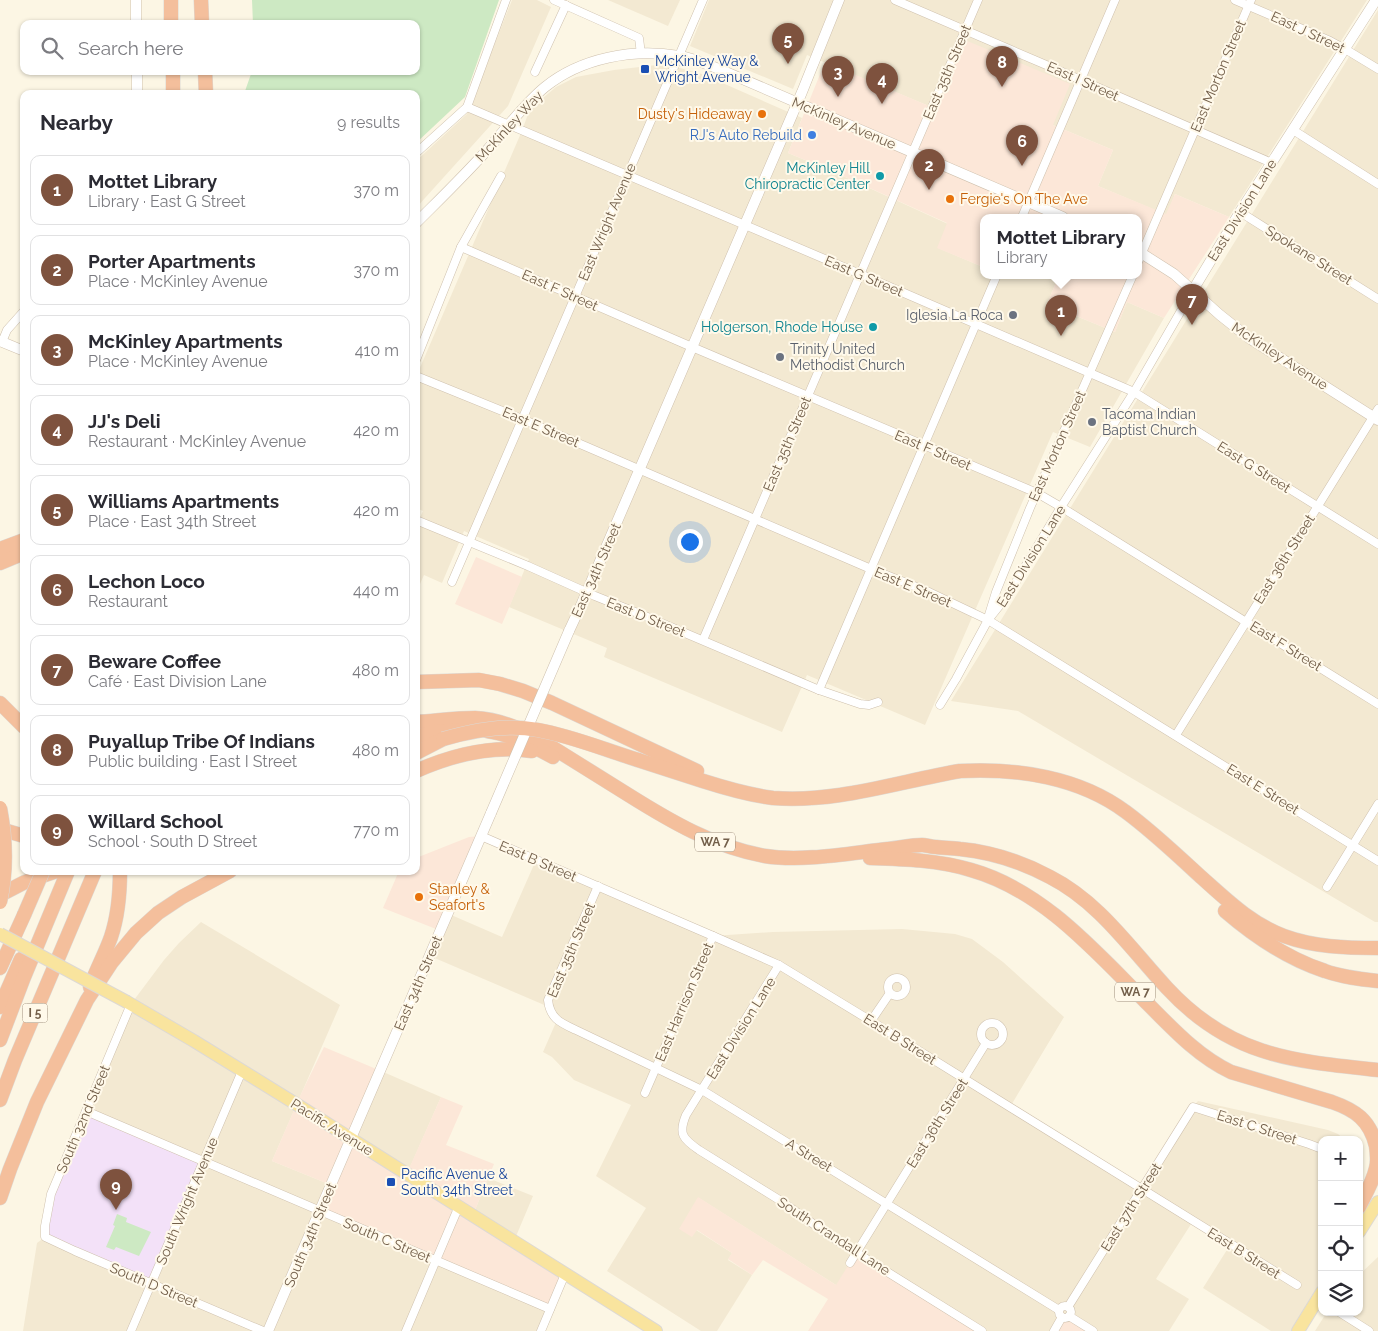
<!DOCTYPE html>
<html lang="en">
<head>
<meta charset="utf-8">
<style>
	body { margin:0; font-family:Raleway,sans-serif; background:#f7f7f7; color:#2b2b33 }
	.controls { position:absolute; right:15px; bottom:15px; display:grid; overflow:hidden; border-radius:10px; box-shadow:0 1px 4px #0004 }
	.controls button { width:45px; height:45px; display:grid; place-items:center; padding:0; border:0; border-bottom:1px solid #e1e1e2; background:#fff; color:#2b2b33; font:25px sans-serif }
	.you { position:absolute; left:689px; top:541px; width:18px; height:18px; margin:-12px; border:4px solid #fff; border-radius:50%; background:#1a73e8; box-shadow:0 0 0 8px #1a73e833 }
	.badge { display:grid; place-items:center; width:32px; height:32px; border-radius:50%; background:#7e523e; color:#fff; font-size:16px; font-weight:700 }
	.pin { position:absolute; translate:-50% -41px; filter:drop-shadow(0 1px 2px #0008) }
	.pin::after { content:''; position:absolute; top:26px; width:18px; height:15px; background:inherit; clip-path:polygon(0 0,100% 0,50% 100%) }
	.popup { position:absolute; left:980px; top:214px; width:162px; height:65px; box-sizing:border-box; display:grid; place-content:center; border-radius:10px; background:#fff; filter:drop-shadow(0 1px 4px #0005); font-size:16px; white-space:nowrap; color:#7c7c81 }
	.popup b { font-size:19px; color:#2b2b33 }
	.popup::after { content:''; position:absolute; left:50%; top:100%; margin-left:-10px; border:10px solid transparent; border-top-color:#fff }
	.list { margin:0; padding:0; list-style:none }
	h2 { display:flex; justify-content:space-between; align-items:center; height:65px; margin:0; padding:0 20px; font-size:21px }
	h2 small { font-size:16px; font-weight:400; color:#7c7c81 }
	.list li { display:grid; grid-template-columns:32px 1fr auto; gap:15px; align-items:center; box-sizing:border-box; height:70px; margin:0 10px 10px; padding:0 10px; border:1px solid #e1e1e2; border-radius:10px }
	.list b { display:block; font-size:19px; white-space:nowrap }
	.list p { margin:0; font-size:16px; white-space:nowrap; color:#7c7c81 }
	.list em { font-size:16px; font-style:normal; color:#7c7c81 }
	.icon { flex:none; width:28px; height:28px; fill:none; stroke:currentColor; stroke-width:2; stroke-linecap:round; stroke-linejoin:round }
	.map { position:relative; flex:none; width:1378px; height:1331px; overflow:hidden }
	.search { position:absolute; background:#fff; box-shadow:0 1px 4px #0004; left:20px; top:20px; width:400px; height:55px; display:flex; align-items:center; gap:12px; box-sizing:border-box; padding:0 18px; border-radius:10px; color:#7c7c81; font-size:19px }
	.panel { position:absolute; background:#fff; box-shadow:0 1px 4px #0004; left:20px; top:90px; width:400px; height:785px; border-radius:10px }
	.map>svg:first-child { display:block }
	.residential { fill:#f3e9d2 }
	.commercial { fill:#fce7d8 }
	.education { fill:#f3e1f8 }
	.green { fill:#cde9c3 }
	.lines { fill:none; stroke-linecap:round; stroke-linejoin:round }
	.minor-casing { stroke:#cfc1ae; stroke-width:9 }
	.tertiary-casing { stroke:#cfc1ae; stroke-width:11 }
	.primary-casing { stroke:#ddd9d4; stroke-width:14 }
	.motorway-casing { stroke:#ddd9d4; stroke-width:15 }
	.minor { stroke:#fff; stroke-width:8 }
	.tertiary { stroke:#fff; stroke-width:10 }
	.primary { stroke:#f9e49e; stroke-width:12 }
	.motorway { stroke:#f4bf9c; stroke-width:14 }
	.tertiary-bridge-casing { stroke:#cfc1ae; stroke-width:11; stroke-linecap:butt }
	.primary-bridge-casing { stroke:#ddd9d4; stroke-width:14; stroke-linecap:butt }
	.motorway-bridge-casing { stroke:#ddd9d4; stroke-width:15; stroke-linecap:butt }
	.tertiary-bridge { stroke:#fff; stroke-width:10 }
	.primary-bridge { stroke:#f9e49e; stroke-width:12 }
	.motorway-bridge { stroke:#f4bf9c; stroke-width:14 }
	.transit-dot { fill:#1a4fb4; stroke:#fff9ea; stroke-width:2 }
	.food-dot { fill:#e8710a; stroke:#fff9ea; stroke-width:2 }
	.shop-dot { fill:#3f7fe0; stroke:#fff9ea; stroke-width:2 }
	.culture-dot { fill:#0f9aa8; stroke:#fff9ea; stroke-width:2 }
	.worship-dot { fill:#6b7280; stroke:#fff9ea; stroke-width:2 }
	.labels { text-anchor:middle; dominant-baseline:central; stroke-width:4; stroke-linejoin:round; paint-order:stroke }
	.shield { fill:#fff9ea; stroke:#9d8d7a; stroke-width:1 }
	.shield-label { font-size:12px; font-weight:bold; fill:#735f4a }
	.street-label { font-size:14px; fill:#735f4a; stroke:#fff9ea }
	.transit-label { font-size:14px; fill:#164399; stroke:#fff9ea; text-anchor:start }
	.food-label { font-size:14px; fill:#c56008; stroke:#fff9ea; text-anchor:start }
	.shop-label { font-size:14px; fill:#366cbe; stroke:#fff9ea; text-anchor:end }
	.culture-label { font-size:14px; fill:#0d838f; stroke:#fff9ea; text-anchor:end }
	.worship-label { font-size:14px; fill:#5b616d; stroke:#fff9ea; text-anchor:start }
</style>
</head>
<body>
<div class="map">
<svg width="1378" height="1331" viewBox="0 0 1378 1331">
	<rect width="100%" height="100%" fill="#fcf6e4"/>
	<g class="residential">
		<polygon points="512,0 537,0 551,7 508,106 416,208 416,161 467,114"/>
		<polygon points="608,0 680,0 668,26"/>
		<polygon points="709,0 1367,0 1229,217 1175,194 1167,215 1098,186 1113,150 1053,125 965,40 936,109 807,55 793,89 690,46"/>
		<polygon points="1378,10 1378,922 1375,922 1018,711 951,701"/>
		<polygon points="665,64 702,74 802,118 788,153 832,171 948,224 938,248 983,267 984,275 1001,275 1008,278 1010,275 1059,275 1047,304 1115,332 1127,302 1164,318 1090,447 1053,432 925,725 807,675 782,732 604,657 607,648 509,607 529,559 464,531 442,583 424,575 416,593 416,526 423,511 416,508 416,377 521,133 530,109 556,87 576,77 614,70"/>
		<polygon points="536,860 713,936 773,932 902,929 955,934 972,939 1003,962 1064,1017 1010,1107 1141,1189 1193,1107 1198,1101 1328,1130 1338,1134 1345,1140 1322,1140 1322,1292 1298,1331 1271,1331 1203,1288 1230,1245 1193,1221 1156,1279 1189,1299 1169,1331 982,1331 836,1285 699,1198 696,1230 732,1253 728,1260 752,1275 717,1331 701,1331 607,1271 646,1208 596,1176 631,1105 574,1080 552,1057 543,1052 557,1020 549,1007 430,956 449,914 502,937"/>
		<polygon points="201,922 340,1005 272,1161 331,1185 550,1309 541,1331 23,1331 37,1243 45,1237 86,1111 131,1004 164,960 179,943"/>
		<polygon points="381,1071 441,1097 407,1174 350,1138"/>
		<polygon points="488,1178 533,1196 514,1241 473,1215"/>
		<polygon points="1378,1257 1378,1331 1315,1331 1327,1312 1359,1312 1359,1275"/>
	</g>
	<g class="commercial">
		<polygon points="965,40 1070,84 1053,125 1113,150 1098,186 1166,214 1175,194 1229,217 1164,318 1127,302 1115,332 1047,304 1059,275 1138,275 1138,217 984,217 983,267 937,248 947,223 832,171 788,153 825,62 936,109"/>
		<polygon points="476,557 522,577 502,624 455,604"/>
		<polygon points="481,836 441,931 383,908 399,871 416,871 416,858 469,837"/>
		<polygon points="324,1047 381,1071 351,1138 407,1173 441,1097 463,1106 446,1145 494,1164 473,1215 565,1274 550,1309 320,1211 331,1185 272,1161 301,1094"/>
		<polygon points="698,1197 836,1285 856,1253 982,1331 808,1331 828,1299 763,1260 752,1275 728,1259 732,1253 697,1230 692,1237 679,1229"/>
		<polygon points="1064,1313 1093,1331 1053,1331"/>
	</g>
	<polygon class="education" points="86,1111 204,1161 151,1283 45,1237 51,1194"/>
	<g class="green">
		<polygon points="252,0 499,0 465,97 416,143 416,94 244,94 252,71 416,71 416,24 253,24"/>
		<polygon points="117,1214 127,1218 126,1222 151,1232 139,1256 116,1247 114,1250 106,1247 115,1226 113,1225"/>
	</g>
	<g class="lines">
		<defs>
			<g id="minor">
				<polyline points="554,0 639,38 641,54"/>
				<path d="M 895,0 C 1021,54 1146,108 1272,163"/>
				<polyline points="1235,0 1330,41 1345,49 1378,69"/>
				<polyline points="535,72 566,5"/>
				<polyline points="467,107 860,274 1134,392 1378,544"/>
				<polyline points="1293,130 1378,184"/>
				<polyline points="416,153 467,107 506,0"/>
				<polyline points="1240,212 1378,299"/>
				<polyline points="1022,217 1115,0"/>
				<polyline points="461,247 692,347 1037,493 1061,507 1378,704"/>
				<polyline points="1138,262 1251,0"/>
				<polyline points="2,342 7,330 24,311"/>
				<polyline points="416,360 461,247 501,176"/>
				<polyline points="416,376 522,419 871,569 929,592 988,620 1378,861"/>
				<polyline points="416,520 528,566 595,596 645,616 819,690 860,704 869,705 878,702"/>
				<polyline points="452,582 703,0"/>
				<polyline points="988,618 996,592 1030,508 1133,275"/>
				<polyline points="703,640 978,0"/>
				<polyline points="819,690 997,275"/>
				<polyline points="940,705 956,679 988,620 1008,595 1061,507 1134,392 1193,290"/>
				<polyline points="1176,735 1378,409"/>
				<polyline points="481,836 713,936 779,965 871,1021 1297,1285"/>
				<path d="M 598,886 L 548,1000 C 550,1019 561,1023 576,1030 L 702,1090 L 1059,1310"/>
				<polyline points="1327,887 1378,804"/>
				<path d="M 779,965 L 686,1115 C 678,1134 683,1139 699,1150 L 781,1201 L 836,1240 L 982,1331"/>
				<circle cx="897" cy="987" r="9"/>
				<polyline points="131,1004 51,1194 45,1226 45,1237 75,1251 263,1331"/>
				<polyline points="871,1021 890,993"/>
				<circle cx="992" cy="1034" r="11"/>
				<polyline points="645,1093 713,936"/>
				<polyline points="86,1111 550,1309"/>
				<polyline points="850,1263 986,1043"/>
				<circle cx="1065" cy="1312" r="6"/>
				<polyline points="1068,1307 1193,1107 1309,1144 1322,1149"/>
				<polyline points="1339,1312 1369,1331"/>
				<polyline points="1069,1316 1093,1331"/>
				<polyline points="131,1331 242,1071"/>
				<polyline points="406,1331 459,1206"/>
				<polyline points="541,1331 565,1274"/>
				<polyline points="1054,1331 1062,1317"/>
			</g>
			<g id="tertiary">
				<polyline points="136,0 136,24"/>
				<polyline points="137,71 137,94"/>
				<path d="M 416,223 C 440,199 465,175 488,149 C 507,128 523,105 545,87 C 581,58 633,48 679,56 C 693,58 706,64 719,69 L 1063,217"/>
				<polyline points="1138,251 1174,274 1220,315 1249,338 1378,420"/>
				<polyline points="1193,290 1240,212 1376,0"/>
				<polyline points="0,341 24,351"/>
				<polyline points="569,631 582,603 802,92 839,0"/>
				<polyline points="268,1331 491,813"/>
			</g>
			<g id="primary">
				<polyline points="127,1002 194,1041 296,1104 656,1331"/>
				<polyline points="1359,1232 1378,1202"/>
				<polyline points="1298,1331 1322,1292"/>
			</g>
			<g id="motorway">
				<polyline points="171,0 171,24"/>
				<polyline points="201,0 202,24"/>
				<polyline points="173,71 173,94"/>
				<polyline points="205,71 206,94"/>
				<polyline points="0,549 24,540"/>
				<polyline points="0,563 24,553"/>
				<polyline points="416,682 479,680 500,684 523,691 552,703 697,771"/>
				<polyline points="0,703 24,727"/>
				<path d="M 416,722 C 435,721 455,718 475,718 C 496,719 515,726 534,736 C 565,755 596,775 627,794 C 670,821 714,847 765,856 C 803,862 850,853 888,849 C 899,848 911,845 922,845 C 926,845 931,847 936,847 C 944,848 952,848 960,849 C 991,852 1022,862 1050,877 C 1099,902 1130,948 1167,988 C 1230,1056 1291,1061 1378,1070"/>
				<path d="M 487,731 C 511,734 533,746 553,757"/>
				<polyline points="416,737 433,732 464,730"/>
				<polyline points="416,753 443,739"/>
				<path d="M 638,760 C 659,767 681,774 703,781 C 725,788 749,795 773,798 C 836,803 897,782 960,771 C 1017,768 1079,777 1126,812 C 1153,832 1177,855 1201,877 C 1227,900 1251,924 1284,936 C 1314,947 1346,948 1378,948"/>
				<path d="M 416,771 C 452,755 493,745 532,751"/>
				<polyline points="0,829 24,836"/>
				<path d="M 870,858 C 904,859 938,860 971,870 C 1042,890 1094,950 1144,1000 C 1171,1027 1197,1056 1231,1072 L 1332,1102 C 1355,1110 1370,1120 1376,1146 C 1377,1153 1378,1161 1376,1168 C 1373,1182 1365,1195 1359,1207"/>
				<polyline points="0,895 25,882 57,871"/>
				<path d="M 1225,911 C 1254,936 1288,959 1325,971 C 1342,977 1360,979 1378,981"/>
				<polyline points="0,968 24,915"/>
				<path d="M 90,987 C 96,970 105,954 111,937 C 118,916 120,893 120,871"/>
				<polyline points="0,1007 21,959"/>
				<polyline points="0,1040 24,977 68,871"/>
				<polyline points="0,1100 15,1060 95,871"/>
				<polyline points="0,1198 10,1169 37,1102 87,1000 112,962 136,933 158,913 182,897 230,871"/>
			</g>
		</defs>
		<use href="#minor" class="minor-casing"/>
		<use href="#tertiary" class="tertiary-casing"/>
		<use href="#primary" class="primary-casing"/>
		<use href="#motorway" class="motorway-casing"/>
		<use href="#minor" class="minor"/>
		<use href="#tertiary" class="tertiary"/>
		<use href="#primary" class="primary"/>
		<use href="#motorway" class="motorway"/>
		<defs>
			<polyline id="tertiary-bridge" points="491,813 569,631"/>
			<polyline id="primary-bridge" points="0,934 127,1002"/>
			<g id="motorway-bridge">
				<path d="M 443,739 C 474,730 506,724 538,730 C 572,736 605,750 638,760"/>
				<path d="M 0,808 C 6,839 7,870 0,902"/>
				<polyline points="24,915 43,871"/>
			</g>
		</defs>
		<use href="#tertiary-bridge" class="tertiary-bridge-casing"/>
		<use href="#primary-bridge" class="primary-bridge-casing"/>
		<use href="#motorway-bridge" class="motorway-bridge-casing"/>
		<use href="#tertiary-bridge" class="tertiary-bridge"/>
		<use href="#primary-bridge" class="primary-bridge"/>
		<use href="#motorway-bridge" class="motorway-bridge"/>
	</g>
	<g class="transit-dot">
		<rect x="640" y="64" width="10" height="10" rx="2.5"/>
		<rect x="386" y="1177" width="10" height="10" rx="2.5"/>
	</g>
	<g class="food-dot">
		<circle cx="762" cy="114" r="5"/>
		<circle cx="950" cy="199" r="5"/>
		<circle cx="419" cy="897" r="5"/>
	</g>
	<circle class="shop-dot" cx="812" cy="135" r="5"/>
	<g class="culture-dot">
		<circle cx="880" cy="176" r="5"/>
		<circle cx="873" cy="327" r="5"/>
	</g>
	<g class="worship-dot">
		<circle cx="1013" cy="315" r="5"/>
		<circle cx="780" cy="357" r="5"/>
		<circle cx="1092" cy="422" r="5"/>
	</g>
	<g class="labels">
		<g class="shield">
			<rect x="695" y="832.5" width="40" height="19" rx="4"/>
			<rect x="1115" y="982.5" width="40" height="19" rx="4"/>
			<rect x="22.5" y="1003.5" width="25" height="19" rx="4"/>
		</g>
		<g class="shield-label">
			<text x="715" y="842">WA 7</text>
			<text x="1135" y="992">WA 7</text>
			<text x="35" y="1013">I 5</text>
		</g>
		<g class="street-label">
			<text transform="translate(1308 32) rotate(25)">East J Street</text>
			<text transform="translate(947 72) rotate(-67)">East 35th Street</text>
			<text transform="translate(1218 76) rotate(-67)">East Morton Street</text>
			<text transform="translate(1083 81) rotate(24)">East I Street</text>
			<text transform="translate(844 123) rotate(23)">McKinley Avenue</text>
			<text transform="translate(509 126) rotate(-47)">McKinley Way</text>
			<text transform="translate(1242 210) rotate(-58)">East Division Lane</text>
			<text transform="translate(607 222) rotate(-67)">East Wright Avenue</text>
			<text transform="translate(1309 255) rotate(32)">Spokane Street</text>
			<text transform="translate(864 276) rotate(23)">East G Street</text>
			<text transform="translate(560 290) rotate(24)">East F Street</text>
			<text transform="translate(1280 356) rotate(33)">McKinley Avenue</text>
			<text transform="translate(541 427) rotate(23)">East E Street</text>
			<text transform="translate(787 444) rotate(-67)">East 35th Street</text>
			<text transform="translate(1057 446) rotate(-66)">East Morton Street</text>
			<text transform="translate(933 450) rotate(23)">East F Street</text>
			<text transform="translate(1254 467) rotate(32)">East G Street</text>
			<text transform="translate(1031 556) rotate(-58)">East Division Lane</text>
			<text transform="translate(1284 559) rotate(-58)">East 36th Street</text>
			<text transform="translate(596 570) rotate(-66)">East 34th Street</text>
			<text transform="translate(913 587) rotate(23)">East E Street</text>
			<text transform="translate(646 617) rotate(22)">East D Street</text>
			<text transform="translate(1286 646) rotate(32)">East F Street</text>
			<text transform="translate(1263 789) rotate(32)">East E Street</text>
			<text transform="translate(538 861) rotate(23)">East B Street</text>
			<text transform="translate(571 950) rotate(-67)">East 35th Street</text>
			<text transform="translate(418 983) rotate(-67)">East 34th Street</text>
			<text transform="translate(684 1002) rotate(-67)">East Harrison Street</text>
			<text transform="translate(741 1028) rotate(-58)">East Division Lane</text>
			<text transform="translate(900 1039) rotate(32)">East B Street</text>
			<text transform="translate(83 1119) rotate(-67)">South 32nd Street</text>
			<text transform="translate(937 1123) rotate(-58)">East 36th Street</text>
			<text transform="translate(332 1127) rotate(32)">Pacific Avenue</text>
			<text transform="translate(1257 1127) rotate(18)">East C Street</text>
			<text transform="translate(809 1155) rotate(31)">A Street</text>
			<text transform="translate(187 1201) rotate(-67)">South Wright Avenue</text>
			<text transform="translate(1131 1207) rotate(-58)">East 37th Street</text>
			<text transform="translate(310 1235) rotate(-67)">South 34th Street</text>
			<text transform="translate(834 1236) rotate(33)">South Crandall Lane</text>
			<text transform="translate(387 1240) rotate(23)">South C Street</text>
			<text transform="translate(1244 1253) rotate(32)">East B Street</text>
			<text transform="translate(154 1285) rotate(23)">South D Street</text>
		</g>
		<g class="transit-label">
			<text x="655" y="61">McKinley Way &amp;<tspan x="655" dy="16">Wright Avenue</tspan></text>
			<text x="401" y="1174">Pacific Avenue &amp;<tspan x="401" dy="16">South 34th Street</tspan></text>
		</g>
		<g class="food-label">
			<text x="752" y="114" text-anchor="end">Dusty's Hideaway</text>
			<text x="960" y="199">Fergie's On The Ave</text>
			<text x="429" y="889">Stanley &amp;<tspan x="429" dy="16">Seafort's</tspan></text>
		</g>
		<g class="shop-label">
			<text x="802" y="135">RJ's Auto Rebuild</text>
		</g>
		<g class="culture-label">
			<text x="870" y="168">McKinley Hill<tspan x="870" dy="16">Chiropractic Center</tspan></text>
			<text x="863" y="327">Holgerson, Rhode House</text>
		</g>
		<g class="worship-label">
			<text x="1003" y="315" text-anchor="end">Iglesia La Roca</text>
			<text x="790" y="349">Trinity United<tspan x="790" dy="16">Methodist Church</tspan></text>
			<text x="1102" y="414">Tacoma Indian<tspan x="1102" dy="16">Baptist Church</tspan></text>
		</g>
	</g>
</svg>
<div class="controls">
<button>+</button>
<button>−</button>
<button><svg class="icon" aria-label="locate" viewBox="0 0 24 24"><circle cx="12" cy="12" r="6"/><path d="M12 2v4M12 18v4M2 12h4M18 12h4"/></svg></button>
<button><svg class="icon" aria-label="layers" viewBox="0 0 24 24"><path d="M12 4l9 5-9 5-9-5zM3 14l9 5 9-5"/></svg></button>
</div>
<div class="you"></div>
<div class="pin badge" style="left:1061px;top:336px">1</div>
<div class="popup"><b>Mottet Library</b>Library</div>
<div class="pin badge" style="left:929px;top:190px">2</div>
<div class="pin badge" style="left:838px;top:97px">3</div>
<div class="pin badge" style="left:882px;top:104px">4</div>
<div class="pin badge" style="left:788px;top:64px">5</div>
<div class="pin badge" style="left:1022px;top:166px">6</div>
<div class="pin badge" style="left:1192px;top:325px">7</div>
<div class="pin badge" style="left:1002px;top:87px">8</div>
<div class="pin badge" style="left:116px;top:1210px">9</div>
<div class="search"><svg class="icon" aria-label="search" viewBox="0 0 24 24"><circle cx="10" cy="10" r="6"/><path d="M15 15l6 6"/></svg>Search here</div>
<section class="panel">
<h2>Nearby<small>9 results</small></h2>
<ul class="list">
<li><span class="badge">1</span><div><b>Mottet Library</b><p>Library · East G Street</p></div><em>370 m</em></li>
<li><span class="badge">2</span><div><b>Porter Apartments</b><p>Place · McKinley Avenue</p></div><em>370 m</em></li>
<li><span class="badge">3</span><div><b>McKinley Apartments</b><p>Place · McKinley Avenue</p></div><em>410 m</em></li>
<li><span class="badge">4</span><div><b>JJ's Deli</b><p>Restaurant · McKinley Avenue</p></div><em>420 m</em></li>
<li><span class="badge">5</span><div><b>Williams Apartments</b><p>Place · East 34th Street</p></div><em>420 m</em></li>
<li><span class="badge">6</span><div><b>Lechon Loco</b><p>Restaurant</p></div><em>440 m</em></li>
<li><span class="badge">7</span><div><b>Beware Coffee</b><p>Café · East Division Lane</p></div><em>480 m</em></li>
<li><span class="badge">8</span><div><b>Puyallup Tribe Of Indians</b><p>Public building · East I Street</p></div><em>480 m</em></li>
<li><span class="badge">9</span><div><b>Willard School</b><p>School · South D Street</p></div><em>770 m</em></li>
</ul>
</section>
</div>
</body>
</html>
